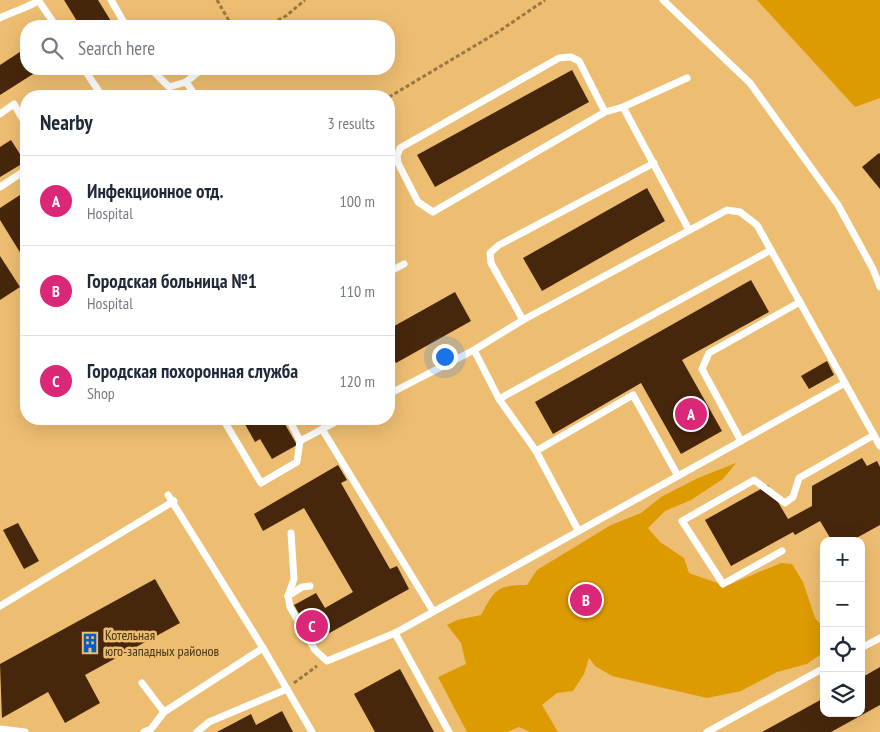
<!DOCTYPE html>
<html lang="en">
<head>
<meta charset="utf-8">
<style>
	body { margin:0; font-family:"PT Sans Narrow",sans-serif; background:#f6f6f7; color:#1f2937 }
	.controls { position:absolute; right:15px; bottom:15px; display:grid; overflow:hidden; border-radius:10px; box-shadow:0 5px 20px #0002 }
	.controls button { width:45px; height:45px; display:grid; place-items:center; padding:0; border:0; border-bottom:1px solid #e0e1e3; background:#fff; color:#1f2937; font:25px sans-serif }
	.you { position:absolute; left:444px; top:356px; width:18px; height:18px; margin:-12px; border:4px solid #fff; border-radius:50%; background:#1a73e8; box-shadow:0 0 0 8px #1a73e833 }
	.badge { display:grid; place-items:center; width:32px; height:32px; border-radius:50%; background:#db2777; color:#fff; font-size:16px; font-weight:700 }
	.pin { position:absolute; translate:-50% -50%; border:2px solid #fff; box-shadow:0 1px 5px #0006 }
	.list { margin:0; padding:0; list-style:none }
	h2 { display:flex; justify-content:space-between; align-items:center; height:65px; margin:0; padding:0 20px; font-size:21px }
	h2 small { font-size:16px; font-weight:400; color:#747a83 }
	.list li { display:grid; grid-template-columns:32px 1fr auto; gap:15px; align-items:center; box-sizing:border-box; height:90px; padding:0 20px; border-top:1px solid #e0e1e3 }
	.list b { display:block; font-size:19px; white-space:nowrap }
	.list p { margin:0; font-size:16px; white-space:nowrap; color:#747a83 }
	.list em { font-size:16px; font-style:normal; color:#747a83 }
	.icon { flex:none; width:28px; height:28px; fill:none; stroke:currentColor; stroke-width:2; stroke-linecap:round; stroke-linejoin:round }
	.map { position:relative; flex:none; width:880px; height:732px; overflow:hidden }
	.search { position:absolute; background:#fff; box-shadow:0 5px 20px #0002; left:20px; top:20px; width:375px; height:55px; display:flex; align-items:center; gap:12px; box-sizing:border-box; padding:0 18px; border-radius:20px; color:#747a83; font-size:19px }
	.panel { position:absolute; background:#fff; box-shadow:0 5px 20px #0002; left:20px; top:90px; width:375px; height:335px; border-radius:20px }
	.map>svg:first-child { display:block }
	.green { fill:#de9b01 }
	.building { fill:#47270c }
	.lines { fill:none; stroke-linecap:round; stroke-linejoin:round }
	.path { stroke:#987742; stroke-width:3; stroke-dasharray:4 2.5; stroke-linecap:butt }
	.service { stroke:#fff; stroke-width:7 }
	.labels { text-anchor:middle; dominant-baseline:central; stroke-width:5; stroke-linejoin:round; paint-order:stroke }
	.poi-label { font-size:14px; fill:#493616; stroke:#edbd71; text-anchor:start }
</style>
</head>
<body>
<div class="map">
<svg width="880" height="732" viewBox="0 0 880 732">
	<rect width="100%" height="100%" fill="#edbd71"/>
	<g class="green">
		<polygon points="757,0 880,0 880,98 855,107"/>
		<path d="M 736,463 L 723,479 L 691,500 L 665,511 L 648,528 L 660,542 L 684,558 L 689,573 L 726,586 L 781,563 L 792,564 L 803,582 L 815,618 L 824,628 L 824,649 L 821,654 L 807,664 L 777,672 L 741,691 L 707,698 L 612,676 L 595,666 L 589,658 L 584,674 L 573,691 L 557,693 L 542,705 L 558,732 L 530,732 L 519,727 L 507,732 L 467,732 L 438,677 L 466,664 L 461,643 L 447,625 L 457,620 L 481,615 C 495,589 497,585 527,585 L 537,570 L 611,525 L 641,513 L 661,497 L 698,478 Z"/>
	</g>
	<g class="building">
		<polygon points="64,0 98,0 114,26 80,26"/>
		<polygon points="26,48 26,69 41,69 0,95 0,65"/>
		<polygon points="572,70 589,102 435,187 417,155"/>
		<polygon points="11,140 25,162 0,177 0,147"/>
		<polygon points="879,153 880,154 880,189 862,167"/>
		<polygon points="647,188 665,221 542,291 523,258"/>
		<polygon points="20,195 26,204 26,262 0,220 0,208"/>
		<polygon points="0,256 20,287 0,300"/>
		<polygon points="751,280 769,312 682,360 722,431 681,454 641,383 553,434 535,402"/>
		<polygon points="455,292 471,321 396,363 389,351 389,329"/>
		<polygon points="827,361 834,375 809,389 801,376"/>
		<polygon points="242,419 282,419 297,445 272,459 260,439 255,442"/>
		<polygon points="862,458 867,466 877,461 880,467 880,525 851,541 832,541 820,521 795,535 793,532 731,566 705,520 768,485 788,519 812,506 812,486"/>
		<polygon points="338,465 347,480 341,483 390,569 397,566 409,589 315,641 294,605 316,593 325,608 353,592 304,508 263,531 254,514"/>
		<polygon points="18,523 39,561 24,569 3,530"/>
		<polygon points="155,579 180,623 85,675 100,703 65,723 48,692 2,718 0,664"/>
		<polygon points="880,667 880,705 831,732 762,732 824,698 824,713 861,713 861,678"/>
		<polygon points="400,669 434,732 375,732 354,694"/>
		<polygon points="282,711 293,732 217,732 251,714 256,725"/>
	</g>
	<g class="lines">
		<g class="path">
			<polyline points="217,0 232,26"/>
			<polyline points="266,26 286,16 305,0"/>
			<polyline points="389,97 498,32 545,0"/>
			<polyline points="294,683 317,666"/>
		</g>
		<g class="service">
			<polyline points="38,0 56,26"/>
			<polyline points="111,0 126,26"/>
			<polyline points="663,0 750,83 838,205 873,269 880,287"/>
			<path d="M 0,18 C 13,11 26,9 39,0"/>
			<polyline points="84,69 102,96"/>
			<polyline points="151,69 169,87 186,82"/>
			<polyline points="195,95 186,82 202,69"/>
			<polyline points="623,107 687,78"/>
			<polyline points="605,112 579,61 571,57 559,58 400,148 397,156 398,163 418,202 433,212 605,112 623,107 689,230"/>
			<polyline points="0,114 14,104 26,125"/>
			<polyline points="0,187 26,170"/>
			<polyline points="389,272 404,264"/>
			<polyline points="800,302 709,353 702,369 741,441 845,383"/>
			<polyline points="523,320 491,263 490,253 499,245 654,163"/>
			<polyline points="474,350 499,399"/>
			<polyline points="389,394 474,350 523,320 727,210 740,212 757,225 880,446"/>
			<polyline points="223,419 261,483 297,462 300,441 341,419"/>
			<polyline points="289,419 300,441"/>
			<polyline points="322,429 433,611"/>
			<polyline points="536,451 633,395 678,476"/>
			<polyline points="168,495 263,648"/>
			<polyline points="578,530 536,451 499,399 771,250"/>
			<polyline points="291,533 294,579 288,596 290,607 315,650 327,661 395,633 741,441"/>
			<polyline points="782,551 723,584 682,521 754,480 785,503 793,497 799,478 874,435"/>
			<polyline points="288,596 302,587 310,586"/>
			<polyline points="0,606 174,501"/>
			<polyline points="395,633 449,732"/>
			<polyline points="861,648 880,638"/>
			<polyline points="142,683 164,712"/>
			<polyline points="0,729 25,732"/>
			<polyline points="144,732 151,729 164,712 263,648 312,732"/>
			<polyline points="197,732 209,722 287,689"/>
			<polyline points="707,732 824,668"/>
		</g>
	</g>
	<defs>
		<symbol id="building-bare" viewBox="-9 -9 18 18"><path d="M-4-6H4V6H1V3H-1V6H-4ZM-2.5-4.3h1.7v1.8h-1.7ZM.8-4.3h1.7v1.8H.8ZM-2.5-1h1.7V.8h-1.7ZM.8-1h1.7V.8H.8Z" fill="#045cc5" stroke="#edbd71" stroke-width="2.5" paint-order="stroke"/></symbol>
	</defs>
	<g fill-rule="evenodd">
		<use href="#building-bare" x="76" y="629" width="28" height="28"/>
	</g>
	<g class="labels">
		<g class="poi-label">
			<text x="105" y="635">Котельная<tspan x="105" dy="16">юго-западных районов</tspan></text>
		</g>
	</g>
</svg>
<div class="controls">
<button>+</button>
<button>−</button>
<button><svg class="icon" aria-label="locate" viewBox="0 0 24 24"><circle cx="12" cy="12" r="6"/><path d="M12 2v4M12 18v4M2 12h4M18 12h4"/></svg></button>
<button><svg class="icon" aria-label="layers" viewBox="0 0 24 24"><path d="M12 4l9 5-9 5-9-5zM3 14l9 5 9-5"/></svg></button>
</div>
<div class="you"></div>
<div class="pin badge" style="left:691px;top:414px">A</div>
<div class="pin badge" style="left:586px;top:600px">B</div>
<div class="pin badge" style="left:312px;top:626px">C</div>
<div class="search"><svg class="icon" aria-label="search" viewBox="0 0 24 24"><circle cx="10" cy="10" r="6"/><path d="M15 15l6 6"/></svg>Search here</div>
<section class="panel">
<h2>Nearby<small>3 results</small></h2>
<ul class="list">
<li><span class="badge">A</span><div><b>Инфекционное отд.</b><p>Hospital</p></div><em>100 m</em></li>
<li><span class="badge">B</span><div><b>Городская больница №1</b><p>Hospital</p></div><em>110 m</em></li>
<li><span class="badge">C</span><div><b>Городская похоронная служба</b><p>Shop</p></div><em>120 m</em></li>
</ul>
</section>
</div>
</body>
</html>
